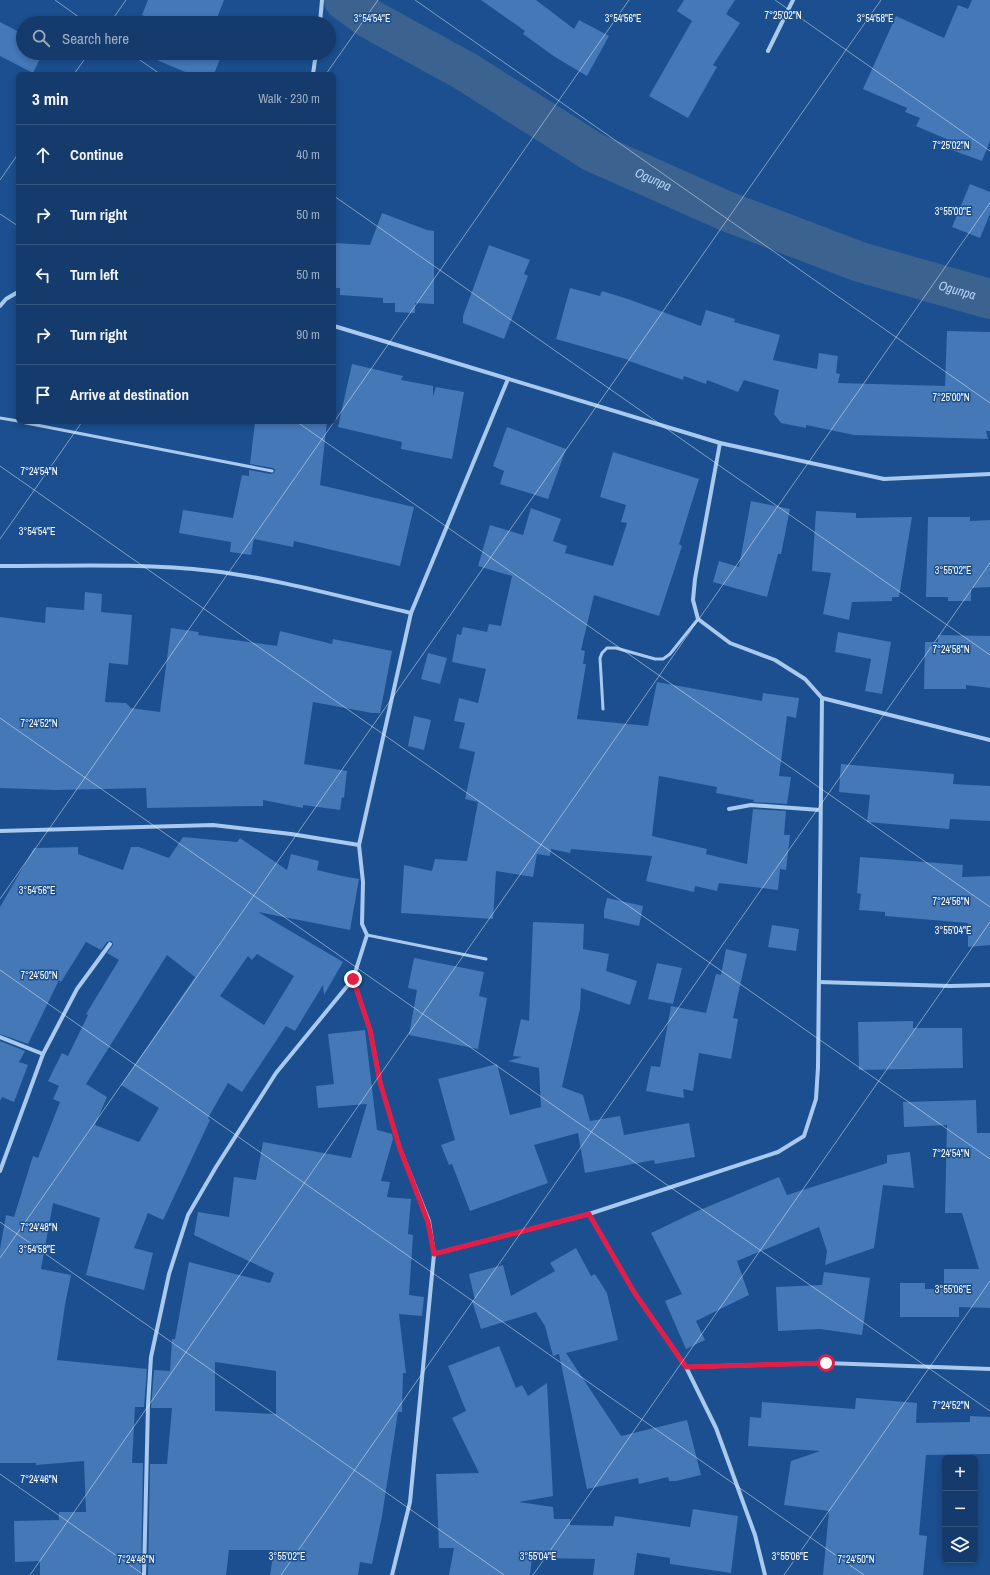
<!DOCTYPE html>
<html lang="en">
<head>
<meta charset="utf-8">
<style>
	body { margin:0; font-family:"Archivo Narrow",sans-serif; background:#1d4271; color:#f1f3f6 }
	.controls { position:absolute; right:12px; bottom:12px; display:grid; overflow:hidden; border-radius:6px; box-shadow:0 2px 6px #0003 }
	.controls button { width:36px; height:36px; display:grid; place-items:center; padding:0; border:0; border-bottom:1px solid #33557e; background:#143b6b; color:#f1f3f6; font:20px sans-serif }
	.stop { position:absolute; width:12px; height:12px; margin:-9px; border:3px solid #e11d48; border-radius:50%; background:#fff }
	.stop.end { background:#e11d48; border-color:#fff; box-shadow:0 1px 4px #0008 }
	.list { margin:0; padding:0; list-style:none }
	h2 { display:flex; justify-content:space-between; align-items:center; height:52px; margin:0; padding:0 16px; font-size:17px }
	h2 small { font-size:13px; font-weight:400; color:#9dadc1 }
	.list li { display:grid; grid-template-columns:26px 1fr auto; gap:12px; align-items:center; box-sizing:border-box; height:60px; padding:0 16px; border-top:1px solid #33557e }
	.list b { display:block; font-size:15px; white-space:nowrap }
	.list em { font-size:13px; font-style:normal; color:#9dadc1 }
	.icon { flex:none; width:22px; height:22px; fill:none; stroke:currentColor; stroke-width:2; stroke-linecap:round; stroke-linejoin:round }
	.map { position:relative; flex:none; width:990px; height:1575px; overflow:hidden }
	.search { position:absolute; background:#143b6b; box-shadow:0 2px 6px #0003; left:16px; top:16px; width:320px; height:44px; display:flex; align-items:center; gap:10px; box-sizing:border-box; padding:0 14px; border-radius:22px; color:#9dadc1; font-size:15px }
	.panel { position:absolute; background:#143b6b; box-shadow:0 2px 6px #0003; left:16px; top:72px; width:320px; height:352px; border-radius:6px }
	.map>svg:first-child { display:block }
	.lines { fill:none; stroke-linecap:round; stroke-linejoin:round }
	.river { stroke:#3c6290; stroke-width:40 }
	.building { fill:#4478b7; fill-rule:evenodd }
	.lane { stroke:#a9c9ee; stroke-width:3 }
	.street { stroke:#a9c9ee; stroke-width:4 }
	.route { stroke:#e11d48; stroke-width:5 }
	.ticks { fill:none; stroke:#fff; stroke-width:1; stroke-opacity:0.45 }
	.labels { text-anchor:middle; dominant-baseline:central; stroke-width:3; stroke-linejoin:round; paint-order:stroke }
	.water-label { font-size:13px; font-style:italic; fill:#b5d3f5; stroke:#1b4f8f }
	.ticks-label { font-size:10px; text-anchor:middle; fill:#fff; stroke:#1b4f8f; stroke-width:3; stroke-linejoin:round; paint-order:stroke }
</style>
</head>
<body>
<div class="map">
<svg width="990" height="1575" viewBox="0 0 990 1575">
	<rect width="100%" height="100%" fill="#1b4f8f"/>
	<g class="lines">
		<path class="river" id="s1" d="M 344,0 L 370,19 L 465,71 L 593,152 L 726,211 L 860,262 L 990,299"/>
	</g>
	<g class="building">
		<polygon points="148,0 224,0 215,23 161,23 142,15"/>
		<polygon points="481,0 536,0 574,29 579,20 609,36 587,76 555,57 523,34 525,31"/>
		<polygon points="684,0 735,0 726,14 740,23 713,65 717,67 688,118 649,96 692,21 677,11"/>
		<polygon points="972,0 990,0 990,141 982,161 949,149 951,141 916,126 920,118 905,112 907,108 863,89 896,16 944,38 958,5 968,9"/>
		<polygon points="0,22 23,34 23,53 43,53 33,73 0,56"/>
		<polygon points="140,53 206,53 220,59 214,74 190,74"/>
		<polygon points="970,184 990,192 990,214 980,238 952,227"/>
		<polygon points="382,213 427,230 434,231 434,304 415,303 415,313 395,312 395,303 383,303 383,298 340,295 340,288 334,288 334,243 370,245"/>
		<polygon points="489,245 530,260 524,274 528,276 504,339 463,323 463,316"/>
		<polygon points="570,288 600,296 602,291 628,299 701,326 706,310 735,319 734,322 780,335 773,360 817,369 819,353 838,356 836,373 840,374 838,383 945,386 947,331 990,332 990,431 986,431 988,439 854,435 806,425 806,428 781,423 774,414 779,390 744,380 738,392 707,380 706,384 684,376 683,380 629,361 629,360 556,339"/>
		<polygon points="352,364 403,376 401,380 433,386 433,396 436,387 464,392 452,459 401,449 402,442 338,427"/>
		<polygon points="255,422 327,422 320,485 414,507 400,566 294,541 293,547 254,539 251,555 230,552 231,542 179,533 183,510 233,518 242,475 249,476 249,470 271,474 274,473 275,470 273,468 250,464"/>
		<polygon points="507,427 566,449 548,499 500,484 504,471 493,466"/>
		<polygon points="613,452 699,479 679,544 682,546 659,616 594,595 581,650 585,651 583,664 586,664 577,719 648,726 657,682 762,701 763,693 799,698 796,718 787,716 779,776 791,777 787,804 753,802 754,800 716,793 717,787 659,776 652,836 707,849 706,854 747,864 753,809 786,811 784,835 790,835 786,870 780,869 778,890 719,883 717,891 695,886 694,892 646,881 652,856 571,849 570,853 551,849 550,856 537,854 533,877 496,871 493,919 401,913 404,865 432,871 435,859 467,861 478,802 465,799 475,752 459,748 465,723 454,721 459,698 478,703 486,669 452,662 457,634 461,635 463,627 487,632 489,624 501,626 512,576 478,566 490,525 523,535 531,508 561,519 553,541 567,546 565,553 613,566 627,523 621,522 626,505 600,497"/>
		<polygon points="751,501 790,509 781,554 778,554 767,597 713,582 719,561 739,567"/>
		<polygon points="816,511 856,513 856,518 912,517 899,597 892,597 892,601 852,602 849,620 823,614 831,573 812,571"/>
		<polygon points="928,517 970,517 970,521 990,520 990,587 971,588 971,601 948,601 948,597 926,597"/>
		<polygon points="85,592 102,594 101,612 132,615 128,665 109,663 105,702 126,703 131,708 160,712 171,628 199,632 198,635 277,646 280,631 332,644 333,639 392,651 380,713 372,713 313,702 304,764 347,771 344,798 342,797 340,810 303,805 303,808 263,800 263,806 147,808 146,788 56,790 0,788 0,617 45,623 46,607 84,610"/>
		<polygon points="838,632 891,642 882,694 865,691 871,659 835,652"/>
		<polygon points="938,635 990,636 990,688 966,685 966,689 924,689 925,642 938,642"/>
		<polygon points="428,653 447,658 440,684 421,679"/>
		<polygon points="414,716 431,720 424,750 408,746"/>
		<polygon points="841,764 954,774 953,784 990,786 990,821 950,819 949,829 867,822 870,795 839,792"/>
		<path d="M 183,837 L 237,842 L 240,838 L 287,870 L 291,854 L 319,861 L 317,870 L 342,876 L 359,879 L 350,930 L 258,912 L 343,962 L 324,995 L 323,985 L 295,1031 L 286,1026 L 242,1092 L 228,1083 L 208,1118 L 210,1120 L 163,1220 L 148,1213 L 134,1248 L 153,1253 L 144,1290 L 86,1275 L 100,1218 L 53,1203 L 41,1269 L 71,1275 L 65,1305 L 57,1360 L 147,1369 L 144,1407 L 135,1407 L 132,1463 L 143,1463 L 141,1575 L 40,1575 L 40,1561 L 15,1562 L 14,1521 L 59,1520 L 59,1512 L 86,1512 L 84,1461 L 36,1465 L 36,1463 L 0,1463 L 0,1249 L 6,1215 L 14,1217 L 33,1156 L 38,1158 L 60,1102 L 53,1099 L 59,1086 L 48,1081 L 62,1053 L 68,1056 L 88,1015 L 86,1014 L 119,960 L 107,953 L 113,945 L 112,941 L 107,942 L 101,950 L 86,942 L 61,982 L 59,980 L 28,1044 L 0,1034 L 0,907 L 34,848 L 78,847 L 78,854 L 123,870 L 131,847 L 139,847 L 169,858 ZM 257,954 L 294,976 L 264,1025 L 220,996 L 248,956 L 252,960 ZM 167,955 L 195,977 L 121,1085 L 159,1108 L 139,1142 L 95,1125 L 107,1097 L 86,1084 Z"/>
		<polygon points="860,857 963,865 962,877 990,876 990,945 968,947 968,923 885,916 885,912 859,910 861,894 857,893"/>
		<polygon points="607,898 643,906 639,926 604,918 604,911"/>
		<polygon points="533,922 584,924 583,949 609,954 606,971 637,981 630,1005 581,988 580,1009 562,1087 583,1095 590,1121 620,1116 624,1135 689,1123 695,1157 655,1164 654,1160 585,1173 578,1133 534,1145 548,1183 470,1211 452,1164 449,1165 441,1145 455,1140 438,1079 497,1064 510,1115 541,1107 539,1068 508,1061 522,1057 513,1056 521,1019 529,1021"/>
		<polygon points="772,925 799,929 796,951 768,947"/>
		<polygon points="726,949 747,954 733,1018 738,1019 731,1059 699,1053 693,1091 683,1089 684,1098 646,1091 651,1066 660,1067 671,1006 706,1013 716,974 721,975"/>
		<polygon points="414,958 484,972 479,996 487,998 478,1049 409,1035 417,990 408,988"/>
		<polygon points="657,963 682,968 673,1004 648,999"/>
		<polygon points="913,1021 913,1028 962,1028 963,1068 859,1070 858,1022"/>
		<path d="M 365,1030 L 377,1130 L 392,1134 L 393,1139 L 381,1181 L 390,1182 L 387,1197 L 411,1199 L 408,1234 L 413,1235 L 409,1295 L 424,1297 L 422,1316 L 399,1314 L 406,1373 L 403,1373 L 402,1412 L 398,1412 L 382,1516 L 372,1564 L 360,1562 L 358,1575 L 270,1575 L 274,1550 L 229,1550 L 226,1575 L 148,1575 L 150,1464 L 167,1464 L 172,1408 L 151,1408 L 154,1370 L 170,1371 L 172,1339 L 175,1339 L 189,1262 L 270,1283 L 274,1273 L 194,1235 L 198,1212 L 229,1217 L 234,1177 L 256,1180 L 263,1142 L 351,1158 L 367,1104 L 318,1108 L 316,1086 L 334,1084 L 328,1034 ZM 215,1362 L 276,1371 L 276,1414 L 215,1411 Z"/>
		<polygon points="0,1041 25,1051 19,1062 28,1065 14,1102 2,1097 0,1101"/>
		<polygon points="976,1100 977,1133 990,1133 990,1308 959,1307 959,1317 900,1317 900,1283 925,1283 925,1289 944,1289 944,1269 979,1269 962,1213 945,1213 947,1125 904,1127 903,1102"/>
		<polygon points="910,1152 914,1188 883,1185 874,1248 825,1265 827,1251 819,1227 737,1261 749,1295 696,1321 705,1340 686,1349 665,1301 682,1294 651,1233 695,1212 779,1177 787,1195 887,1163 887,1155"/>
		<polygon points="576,1248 591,1276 595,1274 607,1293 618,1340 566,1353 621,1436 687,1420 701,1475 676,1481 669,1481 668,1477 639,1484 638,1478 587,1489 559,1354 553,1356 545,1326 536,1312 481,1329 472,1301 475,1300 469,1274 503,1265 511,1296 555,1271 550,1263"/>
		<polygon points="824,1272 870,1278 862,1335 820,1329 778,1331 776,1287 822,1285"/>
		<polygon points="499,1346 516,1388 522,1385 528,1396 547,1383 553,1496 519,1502 553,1507 554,1519 570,1519 570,1525 613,1526 615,1516 690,1527 693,1509 738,1516 731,1573 670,1564 670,1558 637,1553 634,1575 593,1575 595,1559 532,1558 530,1575 449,1575 454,1548 439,1548 436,1474 479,1473 452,1418 466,1411 448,1366"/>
		<polygon points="856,1398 917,1403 916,1423 970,1422 970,1416 990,1417 990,1454 926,1455 919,1535 927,1536 923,1575 823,1575 829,1511 784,1505 791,1461 820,1451 748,1446 750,1417 761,1418 762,1402 855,1409"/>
	</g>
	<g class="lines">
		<g class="lane">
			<polyline points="0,418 18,421"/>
			<polyline points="21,422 272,471"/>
			<polyline points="603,709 600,658 602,653 607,648 616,648 655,659 663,659 670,654 698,619"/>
			<polyline points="367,935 486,959"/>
		</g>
		<g class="street">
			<polyline points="320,23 322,0"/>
			<polyline points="768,51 793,0"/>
			<polyline points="313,74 316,53"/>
			<polyline points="0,306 6,299 18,292"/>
			<polyline points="334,326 720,443 884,479 990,474"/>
			<polyline points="720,443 695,579 693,600 698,619 730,643 775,660 805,679 822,698 990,740"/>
			<path d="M 0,566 C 71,566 142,563 212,571 C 279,579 345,598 411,613"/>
			<polyline points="729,809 751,805 820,810"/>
			<polyline points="0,831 213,825 291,834 359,845"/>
			<polyline points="819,982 950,986 990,985"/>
			<polyline points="0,1037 43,1054"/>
			<polyline points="0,1171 43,1054 77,989 110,944"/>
			<polyline points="589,1214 634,1292 686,1367 716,1428 755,1535 765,1575"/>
			<polyline points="434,1254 589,1214 778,1152 804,1136 816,1099 818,1067 822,698"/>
			<polyline points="686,1367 826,1363 990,1369"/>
			<polyline points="144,1575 148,1405 151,1357 169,1274 188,1215 216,1167 276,1073 353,979"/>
			<polyline points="392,1575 410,1502 434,1254 429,1221 400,1149 380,1082 370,1030 353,979 367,935 362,924 363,882 359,845 411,613 508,379"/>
		</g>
	</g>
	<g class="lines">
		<polyline class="route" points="353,979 370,1030 380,1082 400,1149 428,1222 434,1254 589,1214 634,1292 686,1367 826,1363"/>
	</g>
	<path class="ticks" d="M 55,0 L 87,23M 415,0 L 990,403M 775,0 L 990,151M 110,23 L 126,0M 130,53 L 160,74M 74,74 L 89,53M 326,74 L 378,0M 0,180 L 18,154M 334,196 L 990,655M 0,214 L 18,226M 297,422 L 990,907M 334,422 L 629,0M 0,466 L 990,1159M 0,539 L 82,422M 0,718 L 990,1411M 0,899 L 334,422M 0,970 L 864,1575M 0,1222 L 504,1575M 0,1258 L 881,0M 0,1474 L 144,1575M 30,1575 L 990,203M 281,1575 L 990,563M 533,1575 L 990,922M 784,1575 L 990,1281"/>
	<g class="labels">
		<g class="water-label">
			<text stroke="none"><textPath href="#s1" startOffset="358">Ogunpa</textPath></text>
			<text stroke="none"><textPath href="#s1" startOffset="682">Ogunpa</textPath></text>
		</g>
	</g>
	<g class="ticks-label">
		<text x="783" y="19">7°25'02"N</text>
		<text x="372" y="22">3°54'54"E</text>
		<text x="623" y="22">3°54'56"E</text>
		<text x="875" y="22">3°54'58"E</text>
		<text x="951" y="149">7°25'02"N</text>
		<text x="953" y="215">3°55'00"E</text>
		<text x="951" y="401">7°25'00"N</text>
		<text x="39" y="475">7°24'54"N</text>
		<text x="37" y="535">3°54'54"E</text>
		<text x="953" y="574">3°55'02"E</text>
		<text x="951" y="653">7°24'58"N</text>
		<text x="39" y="727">7°24'52"N</text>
		<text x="37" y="894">3°54'56"E</text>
		<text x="951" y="905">7°24'56"N</text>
		<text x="953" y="934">3°55'04"E</text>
		<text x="39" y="979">7°24'50"N</text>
		<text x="951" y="1157">7°24'54"N</text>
		<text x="39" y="1231">7°24'48"N</text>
		<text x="37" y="1253">3°54'58"E</text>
		<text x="953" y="1293">3°55'06"E</text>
		<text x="951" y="1409">7°24'52"N</text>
		<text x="39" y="1483">7°24'46"N</text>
		<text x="287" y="1560">3°55'02"E</text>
		<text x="538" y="1560">3°55'04"E</text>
		<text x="790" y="1560">3°55'06"E</text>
		<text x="136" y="1563">7°24'46"N</text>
		<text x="856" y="1563">7°24'50"N</text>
	</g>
</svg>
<div class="controls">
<button>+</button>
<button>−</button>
<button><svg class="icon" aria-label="layers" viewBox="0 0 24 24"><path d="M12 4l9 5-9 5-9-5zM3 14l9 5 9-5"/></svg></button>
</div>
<div class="stop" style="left:826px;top:1363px"></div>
<div class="stop end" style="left:353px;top:979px"></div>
<div class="search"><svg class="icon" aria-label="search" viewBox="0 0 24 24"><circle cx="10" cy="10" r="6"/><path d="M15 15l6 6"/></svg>Search here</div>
<section class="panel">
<h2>3 min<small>Walk · 230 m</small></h2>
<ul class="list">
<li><svg class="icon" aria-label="ahead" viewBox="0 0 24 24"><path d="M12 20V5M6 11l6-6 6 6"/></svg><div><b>Continue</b></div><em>40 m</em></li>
<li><svg class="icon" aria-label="right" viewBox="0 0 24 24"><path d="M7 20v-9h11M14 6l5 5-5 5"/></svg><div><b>Turn right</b></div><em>50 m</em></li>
<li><svg class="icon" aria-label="left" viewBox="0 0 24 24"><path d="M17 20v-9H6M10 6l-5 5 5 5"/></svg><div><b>Turn left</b></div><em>50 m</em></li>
<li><svg class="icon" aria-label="right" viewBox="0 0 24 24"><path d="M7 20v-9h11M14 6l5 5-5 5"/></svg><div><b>Turn right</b></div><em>90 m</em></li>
<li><svg class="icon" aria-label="arrive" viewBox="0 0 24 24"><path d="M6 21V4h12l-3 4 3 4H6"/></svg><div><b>Arrive at destination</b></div></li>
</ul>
</section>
</div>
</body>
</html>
